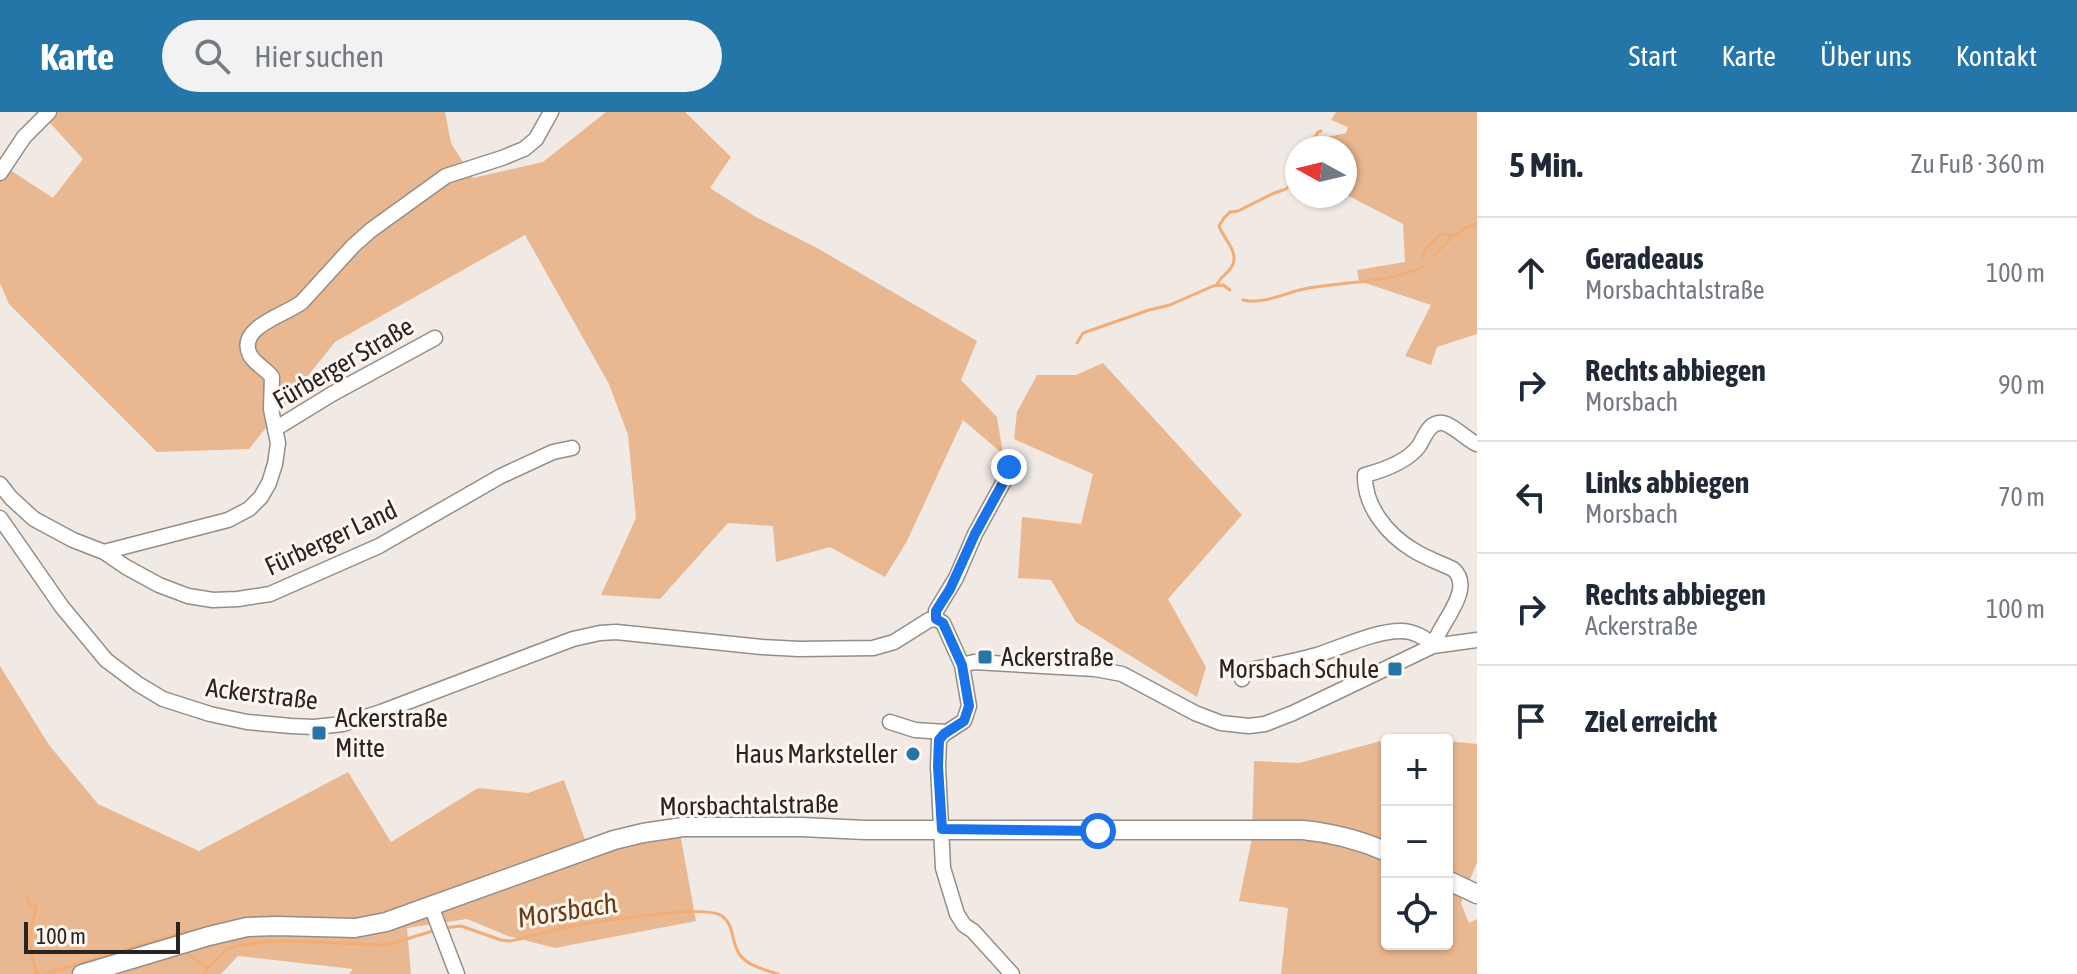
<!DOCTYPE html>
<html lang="de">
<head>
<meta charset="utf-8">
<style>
	body { margin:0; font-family:"Asap Condensed",sans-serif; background:#f2f2f3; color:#1f2937 }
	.controls { position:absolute; right:24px; bottom:24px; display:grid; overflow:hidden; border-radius:8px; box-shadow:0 2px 6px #0004 }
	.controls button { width:72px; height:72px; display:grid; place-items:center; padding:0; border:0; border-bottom:2px solid #e0e1e3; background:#fff; color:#1f2937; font:40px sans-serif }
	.compass { position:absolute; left:1285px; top:24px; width:72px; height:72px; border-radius:50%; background:#fff; box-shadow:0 2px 6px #0004; rotate:278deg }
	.scale { position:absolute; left:24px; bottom:20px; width:156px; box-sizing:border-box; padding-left:8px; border:4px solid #272422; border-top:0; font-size:22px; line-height:28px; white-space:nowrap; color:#272422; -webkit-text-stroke:6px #fff6f0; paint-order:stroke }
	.stop { position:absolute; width:24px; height:24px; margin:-18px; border:6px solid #1a73e8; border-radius:50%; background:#fff }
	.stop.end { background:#1a73e8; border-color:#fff; box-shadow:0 2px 8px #0008 }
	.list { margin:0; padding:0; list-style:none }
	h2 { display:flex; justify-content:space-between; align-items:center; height:104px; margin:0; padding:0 32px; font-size:34px }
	h2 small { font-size:26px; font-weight:400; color:#747a83 }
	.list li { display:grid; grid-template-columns:52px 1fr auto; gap:24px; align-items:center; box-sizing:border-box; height:112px; padding:0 32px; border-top:2px solid #e0e1e3 }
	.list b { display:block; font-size:30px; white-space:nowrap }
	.list p { margin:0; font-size:26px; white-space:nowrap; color:#747a83 }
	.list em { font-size:26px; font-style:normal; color:#747a83 }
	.icon { flex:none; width:44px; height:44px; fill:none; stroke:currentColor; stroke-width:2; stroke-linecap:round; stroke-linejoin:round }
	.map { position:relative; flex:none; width:1477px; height:862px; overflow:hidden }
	header { display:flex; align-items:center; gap:48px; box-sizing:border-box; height:112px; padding:0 40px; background:#2376a7; color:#fff }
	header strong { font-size:38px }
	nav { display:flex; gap:44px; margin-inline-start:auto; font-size:28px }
	.search { width:560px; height:72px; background:#f2f2f3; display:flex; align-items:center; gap:20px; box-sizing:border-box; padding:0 28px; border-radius:44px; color:#747a83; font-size:30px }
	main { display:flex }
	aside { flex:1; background:#fff }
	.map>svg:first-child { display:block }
	.green { fill:#eab890 }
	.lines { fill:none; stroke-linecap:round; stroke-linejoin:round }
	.stream { stroke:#f2ad76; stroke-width:3 }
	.minor-casing { stroke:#958d87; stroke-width:17 }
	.major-casing { stroke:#958d87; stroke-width:21 }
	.minor { stroke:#fff; stroke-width:14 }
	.major { stroke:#fff; stroke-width:18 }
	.route { stroke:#1a73e8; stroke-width:10 }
	.poi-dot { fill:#2376a7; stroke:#fff6f0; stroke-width:3 }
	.labels { text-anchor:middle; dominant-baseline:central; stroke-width:6; stroke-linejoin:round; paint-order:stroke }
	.street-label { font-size:26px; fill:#272422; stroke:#fff6f0 }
	.poi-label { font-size:26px; fill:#272422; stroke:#fff6f0; text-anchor:start }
	.water-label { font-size:28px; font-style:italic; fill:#6a3d14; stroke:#fff6f0 }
</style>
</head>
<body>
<header>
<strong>Karte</strong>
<div class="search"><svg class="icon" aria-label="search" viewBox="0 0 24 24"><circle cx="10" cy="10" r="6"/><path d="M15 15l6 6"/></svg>Hier suchen</div>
<nav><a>Start</a><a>Karte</a><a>Über uns</a><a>Kontakt</a></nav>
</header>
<main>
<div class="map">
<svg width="1477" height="862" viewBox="0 0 1477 862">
	<rect width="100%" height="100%" fill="#f1e9e3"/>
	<g class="green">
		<polygon points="40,0 445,0 451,31 473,66 543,50 606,0 685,0 731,45 710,76 754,104 817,136 977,229 961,268 997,305 1003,342 963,308 907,429 885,465 830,435 776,450 773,414 728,411 660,487 601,483 636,406 628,323 609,272 525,123 335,230 249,337 157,340 9,192 0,171 0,69 7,56 53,86 83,47"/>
		<polygon points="1336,0 1477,0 1477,222 1437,235 1431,253 1405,244 1431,193 1359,169 1357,158 1405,150 1403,112 1345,82 1345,36 1313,36 1319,27 1346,21 1348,15 1331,8"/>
		<polygon points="1103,251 1242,403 1168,487 1206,555 1197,585 1076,510 1051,468 1018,466 1022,405 1081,412 1093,362 1014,327 1017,300 1037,263 1076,263"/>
		<polygon points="0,554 49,633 98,692 199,739 348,660 391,730 478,676 528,681 564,668 590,742 680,721 696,809 555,836 508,824 467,807 407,816 411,862 349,862 353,857 238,844 221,862 0,862"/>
		<polygon points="1403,623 1441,628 1387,628 1387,832 1447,832 1447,629 1477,632 1477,750 1461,791 1469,811 1477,807 1477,862 1281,862 1288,796 1239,789 1252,726 1254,649 1299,651"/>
	</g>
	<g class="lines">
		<g class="stream">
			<polyline points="1309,36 1318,20 1321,19"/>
			<polyline points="1433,144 1450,127 1451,123"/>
			<polyline points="1424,146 1423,143 1427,136 1441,122 1456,123 1466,115 1477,112"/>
			<path d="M 1217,173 C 1220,164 1230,161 1233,152 C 1238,138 1223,126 1219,114 L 1224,106 L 1230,100 L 1238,99 L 1272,82 L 1286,77 L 1297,68"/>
			<path d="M 1243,188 C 1262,193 1285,181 1304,177 C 1343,169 1385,172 1422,155"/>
			<polyline points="1077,231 1083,221 1149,198 1170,193 1213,174 1223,173 1230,178"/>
			<polyline points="26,784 29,792 36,794 29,828 36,861 39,862"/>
			<path d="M 443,816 L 461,814 L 501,828 L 509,829 C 527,827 545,819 563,816 C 589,811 704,791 722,804 C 735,813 731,832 740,843 C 748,854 766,858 778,862"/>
			<polyline points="188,842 208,856"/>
			<polyline points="45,862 186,819"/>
			<polyline points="203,862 228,836 242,833 263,830 286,829 387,833 436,818"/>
			<polyline points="1476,862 1477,862"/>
		</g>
		<defs>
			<g id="minor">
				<polyline points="0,61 24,25 49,0"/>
				<polyline points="275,317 332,282 435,226"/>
				<polyline points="0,372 11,386 34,407 73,428 104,440 126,455 159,473 188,484 213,488 238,487 270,482 379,434 501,364 553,340 572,336"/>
				<polyline points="0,406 62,495 106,548 138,572 163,587 210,602 247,610 291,614 314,615 343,612 381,600 573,527 600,521 616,520 762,535 799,537 873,536 894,530 929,508 936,507"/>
				<path d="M 104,440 L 228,408 L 249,397 L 261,385 L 269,371 L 275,352 L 278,331 L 271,297 L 272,265 C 266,257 255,252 250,243 C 236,215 286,203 302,190 L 353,134 L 371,118 L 446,64 L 502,46 L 524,37 L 536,27 L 551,0"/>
				<polyline points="936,507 943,511 962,553 969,594 964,609 944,622 939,628 938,654 943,756 957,802 964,813 973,819 1012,862"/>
				<polyline points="936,507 936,499 956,466 975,422 1004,369 1009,355"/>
				<polyline points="962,553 974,550 1095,557 1122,562 1195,601 1221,611 1249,614 1265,612 1293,601 1433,534 1477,528"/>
				<path d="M 1242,567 L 1245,559 C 1269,554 1293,550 1317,543 C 1342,535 1375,519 1401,519 C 1412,519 1426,525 1433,534 C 1439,512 1476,477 1453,457 C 1440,451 1426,446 1413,438 C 1387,422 1364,394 1365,363 C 1384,358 1407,350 1419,334 C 1424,326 1428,312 1439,311 C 1449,309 1467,328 1477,332"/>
				<polyline points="890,610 915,618 946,620"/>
				<polyline points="431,794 457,862"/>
			</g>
			<g id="major">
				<polyline points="1447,768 1477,782"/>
				<path d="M 82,862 L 209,824 L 247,815 L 277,814 L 355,816 L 386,810 L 614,728 L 643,721 L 683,715 L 801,715 L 865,718 L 1303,718 C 1333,721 1360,728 1387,740"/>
			</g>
		</defs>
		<use href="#minor" class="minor-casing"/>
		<use href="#major" class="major-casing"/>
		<use href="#minor" class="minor"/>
		<use href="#major" class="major"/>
	</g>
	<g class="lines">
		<polyline class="route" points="1009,355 1004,369 975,422 950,477 936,499 936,507 943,511 962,553 969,594 964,609 944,622 939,628 938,654 942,717 1098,719"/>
	</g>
	<g class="poi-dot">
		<rect x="977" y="537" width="16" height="16" rx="4"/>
		<rect x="1387" y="549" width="16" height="16" rx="4"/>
		<rect x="311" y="613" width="16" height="16" rx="4"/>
		<circle cx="913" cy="642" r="8"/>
	</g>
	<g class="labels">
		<g class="street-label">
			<text transform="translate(343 251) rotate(-30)">Fürberger Straße</text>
			<text transform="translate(331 426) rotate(-25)">Fürberger Land</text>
			<text transform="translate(262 582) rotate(7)">Ackerstraße</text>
			<text transform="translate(749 693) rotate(-1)">Morsbachtalstraße</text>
		</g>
		<g class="poi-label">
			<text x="1001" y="545">Ackerstraße</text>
			<text x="1379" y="557" text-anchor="end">Morsbach Schule</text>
			<text x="335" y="606">Ackerstraße<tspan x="335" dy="30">Mitte</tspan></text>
			<text x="897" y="642" text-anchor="end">Haus Marksteller</text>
		</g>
		<g class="water-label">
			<text transform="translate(567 798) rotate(-9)">Morsbach</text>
		</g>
	</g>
</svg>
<div class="controls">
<button>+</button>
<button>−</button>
<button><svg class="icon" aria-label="locate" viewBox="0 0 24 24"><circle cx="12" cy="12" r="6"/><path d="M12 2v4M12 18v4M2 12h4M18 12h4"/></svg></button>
</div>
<svg class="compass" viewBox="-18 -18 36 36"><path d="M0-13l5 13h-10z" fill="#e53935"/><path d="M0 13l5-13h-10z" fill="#747a83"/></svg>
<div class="scale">100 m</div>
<div class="stop" style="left:1098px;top:719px"></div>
<div class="stop end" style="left:1009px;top:355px"></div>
</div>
<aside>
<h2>5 Min.<small>Zu Fuß · 360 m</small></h2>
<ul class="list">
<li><svg class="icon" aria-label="ahead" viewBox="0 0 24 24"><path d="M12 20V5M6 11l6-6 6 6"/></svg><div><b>Geradeaus</b><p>Morsbachtalstraße</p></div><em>100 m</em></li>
<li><svg class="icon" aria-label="right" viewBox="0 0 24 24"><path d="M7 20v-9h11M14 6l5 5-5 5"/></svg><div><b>Rechts abbiegen</b><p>Morsbach</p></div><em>90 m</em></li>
<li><svg class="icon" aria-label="left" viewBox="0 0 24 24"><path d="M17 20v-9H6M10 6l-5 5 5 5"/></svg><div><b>Links abbiegen</b><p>Morsbach</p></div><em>70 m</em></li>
<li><svg class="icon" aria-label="right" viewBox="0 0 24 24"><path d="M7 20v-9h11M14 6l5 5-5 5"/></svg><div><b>Rechts abbiegen</b><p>Ackerstraße</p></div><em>100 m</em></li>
<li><svg class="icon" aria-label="arrive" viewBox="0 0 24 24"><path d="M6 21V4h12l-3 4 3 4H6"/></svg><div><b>Ziel erreicht</b></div></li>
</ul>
</aside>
</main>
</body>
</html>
